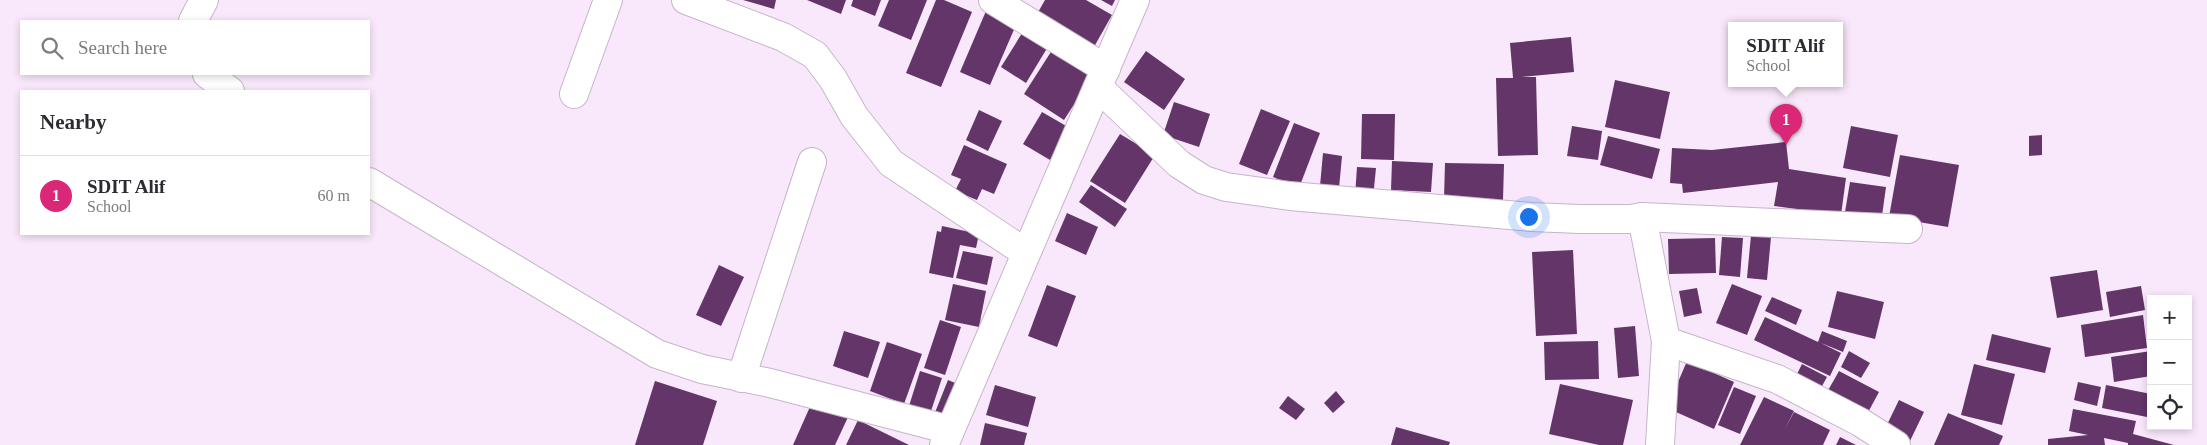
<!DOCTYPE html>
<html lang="en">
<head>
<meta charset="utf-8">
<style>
	body { margin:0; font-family:"Times New Roman",serif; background:#f2f2f3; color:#2b2b33 }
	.controls { position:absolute; right:15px; bottom:15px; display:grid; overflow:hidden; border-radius:0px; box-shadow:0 2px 8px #0003 }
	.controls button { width:45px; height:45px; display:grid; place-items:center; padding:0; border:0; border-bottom:1px solid #e1e1e2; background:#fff; color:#2b2b33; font:25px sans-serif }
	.you { position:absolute; left:1528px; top:216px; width:18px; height:18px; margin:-12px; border:4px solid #fff; border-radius:50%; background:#1a73e8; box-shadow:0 0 0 8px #1a73e833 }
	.badge { display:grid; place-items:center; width:32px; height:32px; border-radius:50%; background:#db2777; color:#fff; font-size:16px; font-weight:700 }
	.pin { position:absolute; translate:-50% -41px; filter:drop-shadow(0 1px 2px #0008) }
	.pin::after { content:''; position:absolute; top:26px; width:18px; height:15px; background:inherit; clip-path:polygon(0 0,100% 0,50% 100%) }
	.popup { position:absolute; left:1728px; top:22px; width:115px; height:65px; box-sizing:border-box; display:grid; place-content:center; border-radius:0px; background:#fff; filter:drop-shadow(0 1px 4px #0005); font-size:16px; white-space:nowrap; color:#7c7c81 }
	.popup b { font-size:19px; color:#2b2b33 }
	.popup::after { content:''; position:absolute; left:50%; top:100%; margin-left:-10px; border:10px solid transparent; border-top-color:#fff }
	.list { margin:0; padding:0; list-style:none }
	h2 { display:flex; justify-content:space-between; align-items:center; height:65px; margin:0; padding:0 20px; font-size:21px }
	h2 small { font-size:16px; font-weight:400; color:#7c7c81 }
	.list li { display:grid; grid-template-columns:32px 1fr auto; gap:15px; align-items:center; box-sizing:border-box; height:80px; padding:0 20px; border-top:1px solid #e1e1e2 }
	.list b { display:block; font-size:19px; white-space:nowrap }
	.list p { margin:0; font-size:16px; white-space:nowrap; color:#7c7c81 }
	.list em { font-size:16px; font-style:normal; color:#7c7c81 }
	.icon { flex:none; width:28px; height:28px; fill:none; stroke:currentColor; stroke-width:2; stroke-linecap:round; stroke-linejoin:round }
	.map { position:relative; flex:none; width:2207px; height:445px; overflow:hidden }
	.search { position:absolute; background:#fff; box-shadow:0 2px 8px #0003; left:20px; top:20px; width:350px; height:55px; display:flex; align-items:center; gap:12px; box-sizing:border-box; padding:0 18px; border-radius:0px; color:#7c7c81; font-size:19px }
	.panel { position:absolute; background:#fff; box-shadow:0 2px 8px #0003; left:20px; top:90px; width:350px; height:145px; border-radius:0px }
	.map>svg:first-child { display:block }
	.building { fill:#633569 }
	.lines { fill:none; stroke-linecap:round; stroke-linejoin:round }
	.street-casing { stroke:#c6b5c8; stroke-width:30 }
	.street { stroke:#fff; stroke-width:28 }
</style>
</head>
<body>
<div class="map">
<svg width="2207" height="445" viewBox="0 0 2207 445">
	<rect width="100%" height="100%" fill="#f9e8fb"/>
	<g class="building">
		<polygon points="743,0 776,0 774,9"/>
		<polygon points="807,0 846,0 841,14"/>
		<polygon points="853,0 881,0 875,16 851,6"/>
		<polygon points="889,0 927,0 911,40 878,26"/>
		<polygon points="936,0 944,0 972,12 941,87 906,73"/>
		<polygon points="1045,0 1086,0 1112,15 1090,54 1033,21"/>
		<polygon points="1101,0 1115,0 1112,6"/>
		<polygon points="986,11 1016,25 990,85 960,72"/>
		<polygon points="1024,30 1049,45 1026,83 1001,67"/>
		<polygon points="1571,37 1574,72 1522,77 1536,77 1538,155 1498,156 1496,78 1513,78 1510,43"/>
		<polygon points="1056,44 1096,70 1064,120 1024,94"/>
		<polygon points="1146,51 1185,79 1164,110 1124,82"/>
		<polygon points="1615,80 1670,92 1660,139 1605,127"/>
		<polygon points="1174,102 1210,114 1199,147 1163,135"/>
		<polygon points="1261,109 1290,121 1267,175 1239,164"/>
		<polygon points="979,110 1002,121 988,151 966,140"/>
		<polygon points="1042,112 1068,127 1050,160 1023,144"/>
		<polygon points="1362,114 1395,114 1394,160 1361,159"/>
		<polygon points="1294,123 1320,133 1299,188 1273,177"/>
		<polygon points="1572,126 1602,131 1598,160 1567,156"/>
		<polygon points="1851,126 1898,135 1890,177 1843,168"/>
		<polygon points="1120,134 1155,155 1125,203 1090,181"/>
		<polygon points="2042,135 2042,155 2029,156 2029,136"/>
		<polygon points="1608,136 1660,149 1652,179 1600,165"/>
		<polygon points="1786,142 1789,169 1846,178 1841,215 1774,206 1778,182 1683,193 1682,184 1670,183 1672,148 1712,150"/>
		<polygon points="964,145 1007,164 994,194 982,189 977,200 955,191 961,179 951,175"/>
		<polygon points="1323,153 1342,156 1339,188 1320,186"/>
		<polygon points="1900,155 1959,165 1948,227 1889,217"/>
		<polygon points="1392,161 1433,163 1431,192 1391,190"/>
		<polygon points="1445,163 1504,164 1503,200 1444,199"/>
		<polygon points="1357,167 1376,168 1373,198 1355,196"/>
		<polygon points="1850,182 1886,187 1881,223 1844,218"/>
		<polygon points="1091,185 1127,209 1115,227 1079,202"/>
		<polygon points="1067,213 1098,227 1086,255 1055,241"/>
		<polygon points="942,226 979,234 976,248 960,245 953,278 929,273 937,231 941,232"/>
		<polygon points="1751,235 1771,237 1767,280 1747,278"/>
		<polygon points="1722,237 1743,238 1740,277 1719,275"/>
		<polygon points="1715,238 1716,273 1669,274 1668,239"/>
		<polygon points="1573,250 1577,334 1536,336 1532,252"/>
		<polygon points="963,251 993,257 987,285 956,278"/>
		<polygon points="719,265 744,277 721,326 696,315"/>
		<polygon points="2097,270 2103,310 2057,318 2050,277"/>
		<polygon points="953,284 986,291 979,327 945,320"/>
		<polygon points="1732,284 1762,296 1747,335 1716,323"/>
		<polygon points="1047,285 1076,296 1057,347 1028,336"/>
		<polygon points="2141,286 2145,310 2110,317 2106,292"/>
		<polygon points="1697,288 1702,313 1684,317 1679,291"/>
		<polygon points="1837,291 1884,302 1875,339 1828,327"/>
		<polygon points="1772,297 1802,310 1796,325 1765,311"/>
		<polygon points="2143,315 2147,348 2085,357 2081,325"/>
		<polygon points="1765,317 1818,342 1822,331 1847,341 1843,352 1821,343 1841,353 1830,376 1754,340"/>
		<polygon points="940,320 961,327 945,375 924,368"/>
		<polygon points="1635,326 1639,376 1618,378 1614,328"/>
		<polygon points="844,331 880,342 868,378 833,366"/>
		<polygon points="1992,334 2051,348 2045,373 1986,360"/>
		<polygon points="1598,341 1599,379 1545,380 1544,342"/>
		<polygon points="887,342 922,354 904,404 870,391"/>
		<polygon points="1849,351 1870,363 1861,378 1841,367"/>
		<polygon points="2151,351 2151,376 2114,382 2111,357"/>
		<polygon points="1687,361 1734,382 1714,429 1667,408"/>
		<polygon points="1802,364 1827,377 1816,397 1792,384"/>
		<polygon points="1974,364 2015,374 2002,425 1961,415"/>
		<polygon points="920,371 942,378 930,414 909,406"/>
		<polygon points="1839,371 1879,392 1866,416 1826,394"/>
		<polygon points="948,380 960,385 946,419 934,415"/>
		<polygon points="655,381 717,401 703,445 635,445"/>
		<polygon points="2078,382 2101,387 2097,406 2074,400"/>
		<polygon points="1560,384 1633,400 1623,445 1599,445 1549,434"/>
		<polygon points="995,385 1036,397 1028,427 986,415"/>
		<polygon points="2106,385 2151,394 2147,417 2102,408"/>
		<polygon points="1734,387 1756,396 1740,434 1718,425"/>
		<polygon points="1336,391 1345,402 1333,413 1324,403"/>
		<polygon points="1288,396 1305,409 1296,420 1279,408"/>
		<polygon points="1764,397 1794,411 1785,429 1794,412 1830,430 1823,445 1740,445"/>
		<polygon points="813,400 849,415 835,445 793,445"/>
		<polygon points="1899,400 1924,412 1908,445 1882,435"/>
		<polygon points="2073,409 2136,421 2133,434 2174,445 2128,445 2128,443 2104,438 2105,445 2048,445 2048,439 2088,435 2069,431"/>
		<polygon points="1948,413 2003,436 1999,445 1934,445"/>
		<polygon points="858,420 909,445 846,445"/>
		<polygon points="985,423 1027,433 1024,445 980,445"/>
		<polygon points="1396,427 1450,442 1449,445 1391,445"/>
		<polygon points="1840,437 1856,445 1836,445"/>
	</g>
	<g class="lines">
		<defs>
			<g id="street">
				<polyline points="686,0 783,37 815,55 833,79 854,116 891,163 1026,253"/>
				<polyline points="993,0 1106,69"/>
				<polyline points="193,21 204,0"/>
				<polyline points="207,74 230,91"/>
				<polyline points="1098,87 1179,164 1204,180 1226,187 1290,196 1531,217 1580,219 1631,219 1642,217 1908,229"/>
				<polyline points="574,94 608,0"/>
				<polyline points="369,182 657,354 702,369 770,383 950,430"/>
				<polyline points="1642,217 1666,341 1660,445"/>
				<polyline points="1666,341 1777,379 1860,422 1896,445"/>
				<polyline points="741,378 812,162"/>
				<polyline points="944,445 1135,0"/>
			</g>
		</defs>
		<use href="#street" class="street-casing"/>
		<use href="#street" class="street"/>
	</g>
</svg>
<div class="controls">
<button>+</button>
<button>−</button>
<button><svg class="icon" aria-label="locate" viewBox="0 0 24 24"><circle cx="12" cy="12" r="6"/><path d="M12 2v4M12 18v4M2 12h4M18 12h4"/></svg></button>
</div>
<div class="you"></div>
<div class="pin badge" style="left:1786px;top:145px">1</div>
<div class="popup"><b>SDIT Alif</b>School</div>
<div class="search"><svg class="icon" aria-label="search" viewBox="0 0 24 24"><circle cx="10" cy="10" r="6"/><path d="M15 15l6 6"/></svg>Search here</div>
<section class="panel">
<h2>Nearby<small></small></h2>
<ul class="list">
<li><span class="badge">1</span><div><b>SDIT Alif</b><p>School</p></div><em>60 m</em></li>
</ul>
</section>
</div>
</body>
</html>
